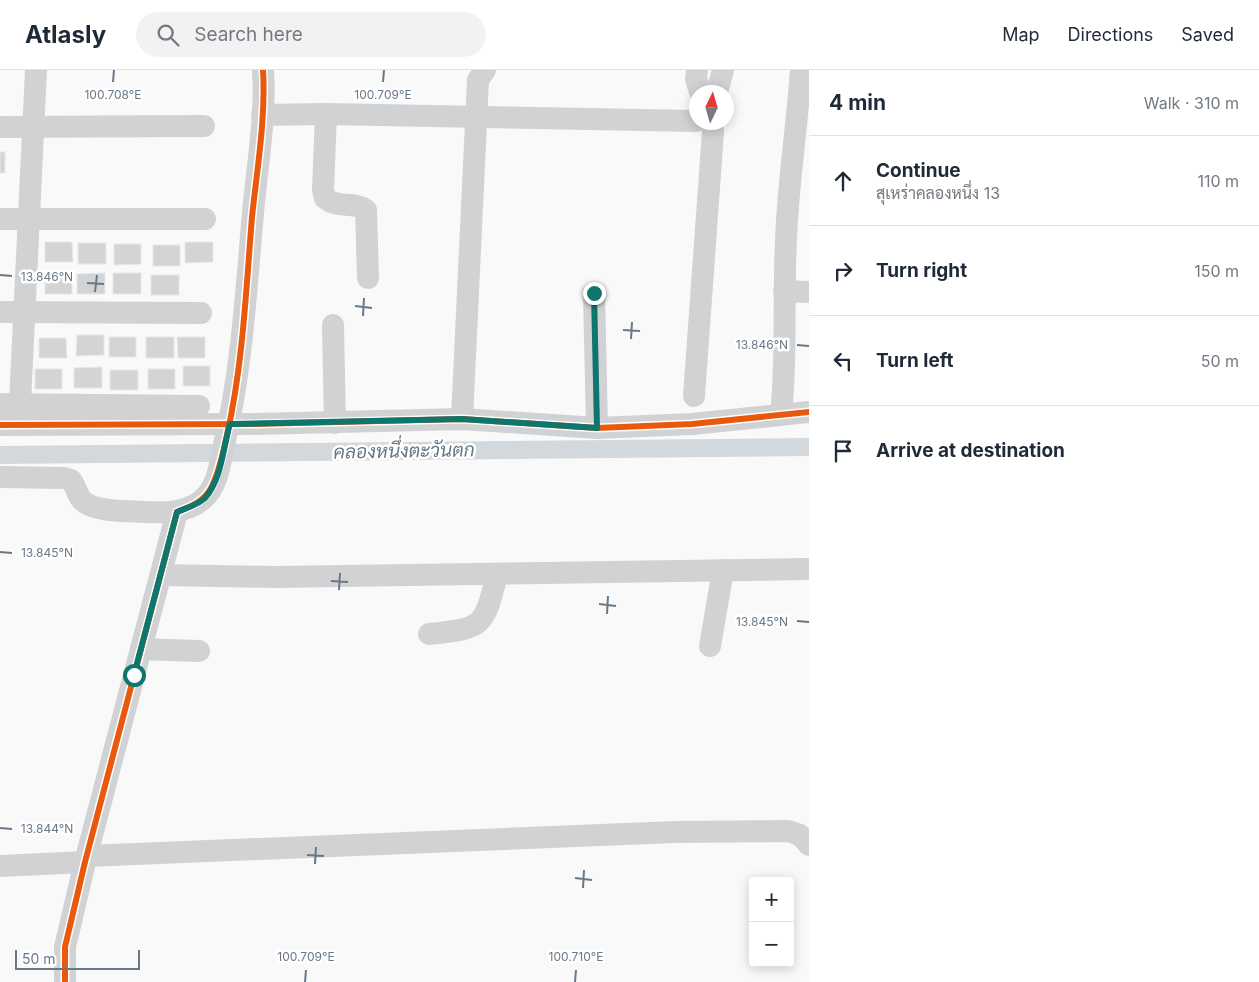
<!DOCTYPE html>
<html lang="en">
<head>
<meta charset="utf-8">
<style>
	body { margin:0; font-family:Inter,Sarabun,sans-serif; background:#f2f2f3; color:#1f2937 }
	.controls { position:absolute; right:15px; bottom:15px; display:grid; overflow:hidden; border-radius:5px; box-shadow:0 2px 12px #0003 }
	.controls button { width:45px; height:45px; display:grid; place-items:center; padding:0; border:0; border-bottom:1px solid #e0e1e3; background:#fff; color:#1f2937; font:25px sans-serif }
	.compass { position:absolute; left:689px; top:15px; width:45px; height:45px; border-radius:50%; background:#fff; box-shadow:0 2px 12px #0003; rotate:5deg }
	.scale { position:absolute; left:15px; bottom:12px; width:125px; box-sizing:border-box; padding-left:5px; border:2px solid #697889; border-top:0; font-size:14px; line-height:18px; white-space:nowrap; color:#697889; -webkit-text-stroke:4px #fff; paint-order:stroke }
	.stop { position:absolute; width:15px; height:15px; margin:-11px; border:4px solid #0f766e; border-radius:50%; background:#fff }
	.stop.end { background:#0f766e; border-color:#fff; box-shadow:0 1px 5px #0008 }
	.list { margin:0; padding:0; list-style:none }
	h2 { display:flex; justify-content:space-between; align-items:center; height:65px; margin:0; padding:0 20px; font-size:21px }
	h2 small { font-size:16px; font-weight:400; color:#747a83 }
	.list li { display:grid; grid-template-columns:32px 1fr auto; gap:15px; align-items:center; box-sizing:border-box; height:90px; padding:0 20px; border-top:1px solid #e0e1e3 }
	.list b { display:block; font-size:19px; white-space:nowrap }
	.list p { margin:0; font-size:16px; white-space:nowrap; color:#747a83 }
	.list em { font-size:16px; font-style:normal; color:#747a83 }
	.icon { flex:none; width:28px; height:28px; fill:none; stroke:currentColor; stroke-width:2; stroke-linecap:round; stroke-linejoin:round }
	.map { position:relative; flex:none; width:809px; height:912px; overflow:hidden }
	header { display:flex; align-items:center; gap:30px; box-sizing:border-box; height:70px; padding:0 25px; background:#fff; border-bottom:1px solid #e0e1e3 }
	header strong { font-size:24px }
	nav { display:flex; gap:28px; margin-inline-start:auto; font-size:18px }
	.search { width:350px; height:45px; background:#f2f2f3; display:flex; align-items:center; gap:12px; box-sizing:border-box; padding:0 18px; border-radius:28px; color:#747a83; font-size:19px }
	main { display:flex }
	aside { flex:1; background:#fff }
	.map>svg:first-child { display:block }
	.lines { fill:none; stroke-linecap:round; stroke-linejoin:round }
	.canal { stroke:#d2d8dc; stroke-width:18 }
	.building { fill:#d3d4d5; stroke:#e8e8e8 }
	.minor { stroke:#d1d2d4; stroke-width:22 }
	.cycleway-casing { stroke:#fff; stroke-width:9 }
	.cycleway { stroke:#e8590c; stroke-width:6 }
	.route { stroke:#0f766e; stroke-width:6 }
	.ticks { fill:none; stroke:#697889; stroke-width:2 }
	.labels { text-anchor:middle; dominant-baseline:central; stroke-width:5; stroke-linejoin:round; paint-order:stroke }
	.water-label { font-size:19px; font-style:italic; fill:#657883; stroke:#fff }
	.ticks-label { font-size:12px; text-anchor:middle; fill:#697889; stroke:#fff; stroke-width:5; stroke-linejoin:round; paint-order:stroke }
</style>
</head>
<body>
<header>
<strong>Atlasly</strong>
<div class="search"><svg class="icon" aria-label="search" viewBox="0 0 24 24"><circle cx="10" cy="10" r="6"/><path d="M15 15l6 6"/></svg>Search here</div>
<nav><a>Map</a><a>Directions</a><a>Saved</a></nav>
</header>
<main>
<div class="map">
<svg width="809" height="912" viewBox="0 0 809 912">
	<rect width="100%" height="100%" fill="#f9f9f9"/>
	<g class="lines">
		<polyline class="canal" points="0,385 809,377"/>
	</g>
	<g class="building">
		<rect x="0" y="82" width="5" height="21"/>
		<polygon points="45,172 72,172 73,192 45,192"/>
		<polygon points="185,172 213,172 213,192 185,193"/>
		<rect x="78" y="173" width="28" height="21"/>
		<polygon points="114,174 141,174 141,194 114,195"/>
		<rect x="153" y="175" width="27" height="21"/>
		<polygon points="105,203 105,224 77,224 77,204"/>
		<rect x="113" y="203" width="28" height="21"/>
		<rect x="45" y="204" width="27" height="20"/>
		<rect x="151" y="205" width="28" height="20"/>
		<polygon points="77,265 104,265 104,285 76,286"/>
		<rect x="109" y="267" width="27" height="20"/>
		<rect x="146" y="267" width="28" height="21"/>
		<polygon points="177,267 205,267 205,288 178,288"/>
		<polygon points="39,268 66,268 67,288 39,288"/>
		<rect x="183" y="296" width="27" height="20"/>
		<polygon points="102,297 102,318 74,318 74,298"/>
		<rect x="35" y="299" width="27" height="20"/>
		<rect x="148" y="299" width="27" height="20"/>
		<rect x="110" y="300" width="28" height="20"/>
	</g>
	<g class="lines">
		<g class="minor">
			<polyline points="697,0 696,9 700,22"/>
			<polyline points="717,22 723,0"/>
			<path d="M 326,44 L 323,120 L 325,128 C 337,139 354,131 366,140 L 368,208"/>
			<polyline points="262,45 326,44 696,51"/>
			<polyline points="0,57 204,56"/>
			<polyline points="0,149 205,149"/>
			<polyline points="784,221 809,222"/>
			<polyline points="594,223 597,358"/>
			<polyline points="0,242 201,243"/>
			<polyline points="333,255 335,353"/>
			<polyline points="694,326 713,62 712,52"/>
			<polyline points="20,333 36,0"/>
			<polyline points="0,334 199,336"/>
			<path d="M 781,345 C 787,287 783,229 786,170 C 788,113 797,57 801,0"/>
			<polyline points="462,349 478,10 485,0"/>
			<polyline points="0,355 255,354 462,349 597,358 692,354 809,342"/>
			<path d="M 0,407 L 64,408 L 71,410 C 76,416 77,425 82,430 C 92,442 129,441 144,442 C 164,443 189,443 204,428 C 218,415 220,393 224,375 C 242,299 246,221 253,143 C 257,97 266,47 263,0"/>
			<polyline points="161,505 276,507 809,499"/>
			<path d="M 429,564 C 483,558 484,558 497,504"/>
			<polyline points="710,576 723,500"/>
			<polyline points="141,579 199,581"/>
			<polyline points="87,786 675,762 788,761 800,765 809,775"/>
			<polyline points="0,796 85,792"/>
			<polyline points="65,912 65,877 85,792 177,442"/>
		</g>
		<defs>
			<g id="cycleway">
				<polyline points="0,355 255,354 462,349 597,358 692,354 809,342"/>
				<path d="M 65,912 L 65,877 L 85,792 L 177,442 C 192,436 205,431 212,416 C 220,400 223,382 227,365 C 243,294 246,220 252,147 C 257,99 266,48 263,0"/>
			</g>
		</defs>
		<use href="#cycleway" class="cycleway-casing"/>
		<use href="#cycleway" class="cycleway"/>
	</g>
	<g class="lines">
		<path class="route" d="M 134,605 L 177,442 C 186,438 198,435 205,428 C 222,409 223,377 230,354 L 462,349 L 597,358 L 594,223"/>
	</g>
	<path class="ticks" d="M 113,12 L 114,0M 383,12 L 384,0M 0,205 L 12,206M 87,213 L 104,214M 95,222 L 97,205M 355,236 L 372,238M 363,246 L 364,228M 623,260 L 640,261M 631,269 L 632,252M 797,275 L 809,276M 0,482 L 12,483M 331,511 L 348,512M 339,520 L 340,503M 599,534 L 616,536M 607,544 L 608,526M 797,551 L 809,552M 0,758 L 12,759M 307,785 L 324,786M 315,794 L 316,777M 575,808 L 592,810M 583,818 L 584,800M 305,912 L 306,900M 575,912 L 576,900"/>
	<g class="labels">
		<g class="water-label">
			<text transform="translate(404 381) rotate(-1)">คลองหนึ่งตะวันตก</text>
		</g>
	</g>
	<g class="ticks-label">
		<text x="113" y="29">100.708°E</text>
		<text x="383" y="29">100.709°E</text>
		<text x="47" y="211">13.846°N</text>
		<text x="762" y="279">13.846°N</text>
		<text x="47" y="487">13.845°N</text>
		<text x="762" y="556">13.845°N</text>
		<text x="47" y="763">13.844°N</text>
		<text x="306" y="891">100.709°E</text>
		<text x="576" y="891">100.710°E</text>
	</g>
</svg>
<div class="controls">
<button>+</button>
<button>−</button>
</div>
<svg class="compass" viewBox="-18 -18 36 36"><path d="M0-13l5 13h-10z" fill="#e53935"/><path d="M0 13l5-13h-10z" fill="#747a83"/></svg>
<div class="scale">50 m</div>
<div class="stop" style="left:134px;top:605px"></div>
<div class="stop end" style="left:594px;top:223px"></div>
</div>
<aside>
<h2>4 min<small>Walk · 310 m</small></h2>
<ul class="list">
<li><svg class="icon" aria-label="ahead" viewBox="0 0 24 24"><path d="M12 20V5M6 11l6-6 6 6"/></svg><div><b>Continue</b><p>สุเหร่าคลองหนึ่ง 13</p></div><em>110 m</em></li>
<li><svg class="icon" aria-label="right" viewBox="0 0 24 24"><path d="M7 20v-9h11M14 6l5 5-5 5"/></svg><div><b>Turn right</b></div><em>150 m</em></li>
<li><svg class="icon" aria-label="left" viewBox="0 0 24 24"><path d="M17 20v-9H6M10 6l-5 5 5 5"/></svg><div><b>Turn left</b></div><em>50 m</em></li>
<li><svg class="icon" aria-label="arrive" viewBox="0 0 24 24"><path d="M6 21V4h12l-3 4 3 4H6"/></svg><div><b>Arrive at destination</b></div></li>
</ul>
</aside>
</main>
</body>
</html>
